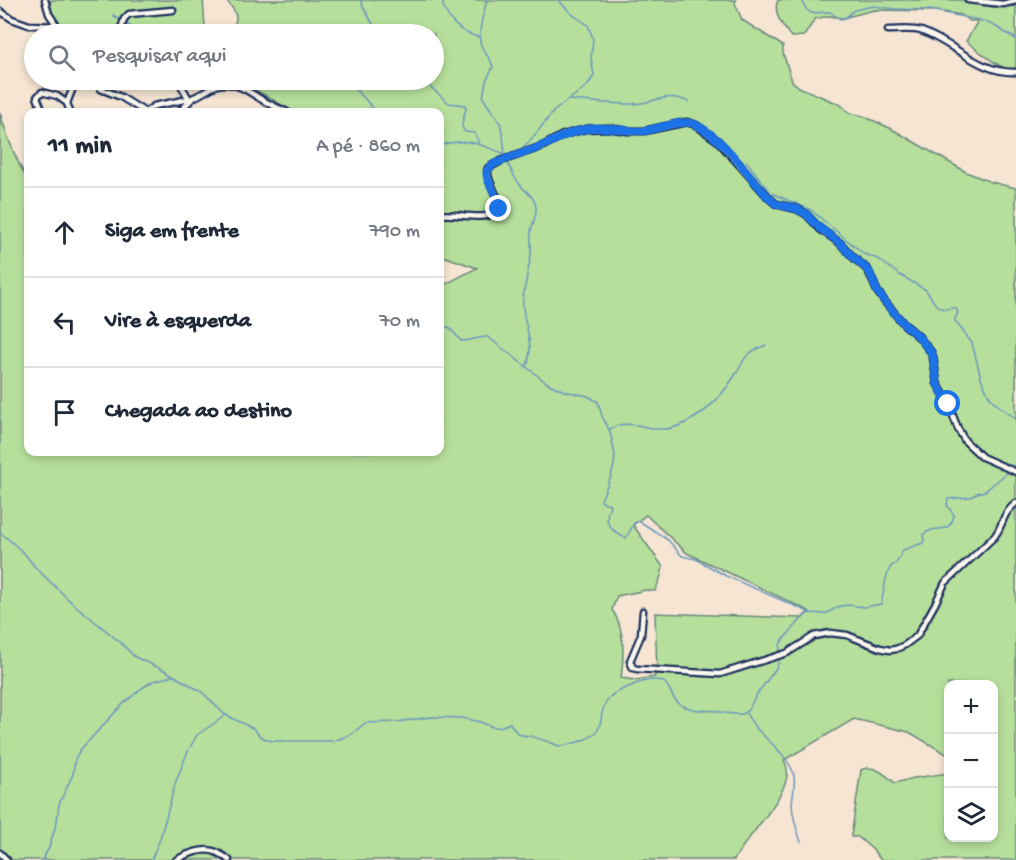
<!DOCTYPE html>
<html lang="pt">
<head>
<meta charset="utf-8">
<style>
	body { margin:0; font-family:"Gochi Hand",sans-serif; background:#f6f6f7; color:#1f2937 }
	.controls { position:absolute; right:18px; bottom:18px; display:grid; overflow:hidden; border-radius:12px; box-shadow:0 3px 9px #0003 }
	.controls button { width:54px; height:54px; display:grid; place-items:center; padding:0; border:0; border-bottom:2px solid #e0e1e3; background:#fff; color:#1f2937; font:30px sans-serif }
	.stop { position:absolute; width:18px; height:18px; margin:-14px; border:4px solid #1a73e8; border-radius:50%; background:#fff }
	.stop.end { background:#1a73e8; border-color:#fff; box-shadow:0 2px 6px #0008 }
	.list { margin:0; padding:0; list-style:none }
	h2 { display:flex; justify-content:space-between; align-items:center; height:78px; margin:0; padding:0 24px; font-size:26px }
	h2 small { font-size:20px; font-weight:400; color:#747a83 }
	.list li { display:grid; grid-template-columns:39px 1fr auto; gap:18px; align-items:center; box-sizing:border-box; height:90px; padding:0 24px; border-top:2px solid #e0e1e3 }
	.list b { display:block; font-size:22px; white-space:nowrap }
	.list em { font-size:20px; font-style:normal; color:#747a83 }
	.icon { flex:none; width:33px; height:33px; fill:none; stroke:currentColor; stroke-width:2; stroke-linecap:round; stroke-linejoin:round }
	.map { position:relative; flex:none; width:1016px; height:860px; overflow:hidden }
	.search { position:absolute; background:#fff; box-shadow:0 3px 9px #0003; left:24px; top:24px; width:420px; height:66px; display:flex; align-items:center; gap:15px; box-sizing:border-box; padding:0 21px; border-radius:33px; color:#747a83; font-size:22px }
	.panel { position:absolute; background:#fff; box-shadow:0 3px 9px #0003; left:24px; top:108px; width:420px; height:348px; border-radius:12px }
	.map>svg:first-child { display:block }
	.green { fill:#b6df9b; stroke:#68877c; stroke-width:1.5; fill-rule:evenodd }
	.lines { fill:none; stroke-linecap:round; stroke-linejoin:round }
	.stream { stroke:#6a96bf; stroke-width:1.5 }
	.minor-casing { stroke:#1b2f5e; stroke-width:9 }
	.minor { stroke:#fbf7ec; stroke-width:4.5 }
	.route { stroke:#1a73e8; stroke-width:8 }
</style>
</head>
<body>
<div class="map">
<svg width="1016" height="860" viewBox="0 0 1016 860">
	<rect width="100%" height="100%" fill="#f5e5d2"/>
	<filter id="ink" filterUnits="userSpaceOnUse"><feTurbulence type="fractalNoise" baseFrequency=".0167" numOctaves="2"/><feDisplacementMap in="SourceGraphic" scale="12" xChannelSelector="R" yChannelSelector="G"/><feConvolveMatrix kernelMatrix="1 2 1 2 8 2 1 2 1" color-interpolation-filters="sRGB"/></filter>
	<g filter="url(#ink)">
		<g class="green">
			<polygon points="51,0 203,0 205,27 213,34 125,34 121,31 101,34 77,34 56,20 50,6"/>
			<path d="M 226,0 L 736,0 L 735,3 L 742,20 L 783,46 L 783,53 L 792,81 L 799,87 L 841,105 L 849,113 L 863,116 L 890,128 L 966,172 L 991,182 L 1016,188 L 1016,860 L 881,860 L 873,850 L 858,837 L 851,837 L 861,770 C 874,763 885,775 895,783 L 914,778 L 948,773 L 948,838 L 994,838 L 994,684 L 948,684 L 948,755 L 909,732 L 854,719 L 784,760 C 785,763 787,766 787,769 C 791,794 746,837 734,860 L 0,860 L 0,113 C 7,136 15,160 28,180 L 28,452 L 440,452 L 440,287 L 477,268 L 440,255 L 440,112 L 294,112 L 242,82 L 235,80 L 434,80 L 434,34 L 230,34 C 239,19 238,13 226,0 ZM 646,515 L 687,553 L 809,611 L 803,618 L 655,613 L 657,672 L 654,677 L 635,680 L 621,678 C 624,657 625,628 612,610 L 617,596 L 646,590 L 655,591 L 661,576 L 663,567 L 633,525 Z"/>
			<path d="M 778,0 L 961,0 L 992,7 L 1016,6 L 1016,71 C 1000,70 979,51 966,41 L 978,21 L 970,21 L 961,15 L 937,11 L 874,10 L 843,18 L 829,16 L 815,19 L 804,36 L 791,37 C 783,26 772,13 778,0 Z"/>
		</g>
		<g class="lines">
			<g class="stream">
				<polyline points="361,0 363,7 379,34"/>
				<path d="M 442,0 C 445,19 461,34 479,37"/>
				<path d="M 487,0 C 484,12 477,33 481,45 C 484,53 491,58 493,67 L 486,81 L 483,98 L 500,123 L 503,135 L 505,157"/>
				<polyline points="802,0 806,9 811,13 830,12 840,19 845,18 854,10 874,6 895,9 930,10 988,22 1016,39"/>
				<polyline points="113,15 142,34"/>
				<polyline points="345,80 365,99 376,112"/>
				<path d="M 424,80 L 428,85 L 449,103 L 465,105 L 466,109 C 464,117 459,125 465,132 L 475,133 L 479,143"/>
				<path d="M 570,100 C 591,102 612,104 633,104 C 655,103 666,91 689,102"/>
				<polyline points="157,109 178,109 186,112"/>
				<path d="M 440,145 C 471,138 476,143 505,154"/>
				<polyline points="506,155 519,150 529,142 554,111 588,85 594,75 591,58 593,39 588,25 572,14 558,0"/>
				<path d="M 507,161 C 510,168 513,176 518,182 C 524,191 534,195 536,207 C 537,216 533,222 531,230 C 530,237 532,245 531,253 C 529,268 525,283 523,298 C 521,325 536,339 527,366"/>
				<polyline points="746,161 771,193 811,210 864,254 878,259 900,275 926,290 936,305 940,308 945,309 956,308 958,313 955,318 955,321 972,343 981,378 989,396 995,403 1016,419"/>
				<path d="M 440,324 L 450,328 L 461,341 C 471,341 481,336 488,337 L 547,383 L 564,391 L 588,396 L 598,402 L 602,416 L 610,432 L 615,455 L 614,465 L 611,476 L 601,500 L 602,502 L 610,504 C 609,509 607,514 607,520 C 609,528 618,535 626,538 L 634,523 L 639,521 L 668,540 L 682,556 L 696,559 L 726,576 L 811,613 L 825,614 L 840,606 L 849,605 L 865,607 L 881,604 C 884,593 884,581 889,570 C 892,563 891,568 896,563 C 899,560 901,554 903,550 L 923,543 L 924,540 L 924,534 C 935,524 950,536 954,515 L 947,505 L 948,499 L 971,497 L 977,493 L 985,491 L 1008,472"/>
				<path d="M 610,429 C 626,419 643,428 660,429 C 671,430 682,425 691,420 C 711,409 727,389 739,369 C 742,364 744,358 749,354 C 754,350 760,348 766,345"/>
				<polyline points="1013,467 1016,462"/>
				<path d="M 0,532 L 24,553 L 35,567 L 70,601 L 120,642 L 135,657 L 166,671 L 202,692 L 224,714 L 254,729 L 260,736 L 266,739 L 272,741 L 334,741 L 352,734 L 365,723 L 397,722 L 431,717 L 462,718 L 480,722 L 493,727 L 500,727 L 510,723 C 517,734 516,735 530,736 C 535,737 539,739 543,740 C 549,741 554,745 560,746 C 566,746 573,743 578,742 C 612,732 593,716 610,697 C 613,693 633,685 638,683 C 643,681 647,681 652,680 C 674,679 666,696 681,705 C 692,711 704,710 716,711 C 725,713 734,715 743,714 L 748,710 L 757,694 L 777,667 L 780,658"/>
				<polyline points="780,653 780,645 782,641 805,615 810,613"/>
				<path d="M 746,713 C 757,736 784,748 793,772 C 797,783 792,795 792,805 C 793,818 797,831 801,842"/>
				<polyline points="42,860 49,848 57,821 59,804 73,774 75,759 80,750 123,704 142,688 153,681 172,676"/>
				<polyline points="151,860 160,839 176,781 188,751 197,735 225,716"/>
			</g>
			<defs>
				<g id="minor">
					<polyline points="45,0 49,14 57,26"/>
					<polyline points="968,0 1003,4 1016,1"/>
					<polyline points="0,11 12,19 29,25 57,26 69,34"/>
					<path d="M 888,30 C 899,30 911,28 921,31 C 953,42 980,74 1016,72"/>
					<polyline points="116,34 122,26 124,19 129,14 173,10"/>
					<polyline points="95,80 101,89 121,97 145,112 154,106 189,99"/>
					<path d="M 178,80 L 189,99 C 199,97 208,88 218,85 C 237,80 251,94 266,102 C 273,106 280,109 287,112"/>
					<polyline points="43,112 37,97 42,92 57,96 67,103"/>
					<polyline points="70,112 67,103 76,80"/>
					<polyline points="180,112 181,110 193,98"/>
					<path d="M 440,215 C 454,212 485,222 496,212 C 507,203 484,182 488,168 L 501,161 L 543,146 L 563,135 L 586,129 L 608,128 L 627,131 L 644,131 L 687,122 L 696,125 L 718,141 L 769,198 L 776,204 L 797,209 L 806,214 L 820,229 L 840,243 L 853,257 L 868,270 L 877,291 L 885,302 L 903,323 L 919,337 L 931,352 L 933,357 L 937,383 L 947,400 L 958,429 L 965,441 L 982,457 L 1016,472"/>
					<path d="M 643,611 L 641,635 L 630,661 L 633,668 L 637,669 L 720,674 L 787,653 L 814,636 L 830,633 L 847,635 L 880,648 L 890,650 L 896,649 L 905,645 L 917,636 L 935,604 L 945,583 L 995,536 C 1005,522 1001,515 1016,503"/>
					<polyline points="0,853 7,860"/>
					<path d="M 176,860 C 186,854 204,847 216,852 C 220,854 225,857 229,860"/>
				</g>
			</defs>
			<use href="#minor" class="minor-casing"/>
			<use href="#minor" class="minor"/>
		</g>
	</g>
	<g class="lines" filter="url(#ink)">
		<path class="route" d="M 499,209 C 499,196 484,180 487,171 C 488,168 492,166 494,164 C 510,157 526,153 542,146 C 561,138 572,130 593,128 C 610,126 627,132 644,131 C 657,129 682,119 694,124 C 724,137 746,174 769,198 L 776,204 L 797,209 L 806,214 L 820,228 L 840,243 L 853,257 L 868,270 L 870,273 L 877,291 L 885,302 L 903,323 L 919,337 L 931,352 L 933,357 L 937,383 L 948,404"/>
	</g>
</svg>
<div class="controls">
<button>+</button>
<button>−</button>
<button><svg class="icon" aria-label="layers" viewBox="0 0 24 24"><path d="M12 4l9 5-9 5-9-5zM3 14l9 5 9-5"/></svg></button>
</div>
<div class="stop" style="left:948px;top:404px"></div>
<div class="stop end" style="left:499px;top:209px"></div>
<div class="search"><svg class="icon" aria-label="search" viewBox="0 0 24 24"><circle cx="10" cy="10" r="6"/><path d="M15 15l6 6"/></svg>Pesquisar aqui</div>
<section class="panel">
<h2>11 min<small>A pé · 860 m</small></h2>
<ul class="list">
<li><svg class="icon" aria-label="ahead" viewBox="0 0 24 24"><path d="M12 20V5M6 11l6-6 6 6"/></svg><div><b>Siga em frente</b></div><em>790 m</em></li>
<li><svg class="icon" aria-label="left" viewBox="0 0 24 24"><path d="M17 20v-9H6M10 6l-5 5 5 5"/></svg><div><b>Vire à esquerda</b></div><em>70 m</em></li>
<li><svg class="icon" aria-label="arrive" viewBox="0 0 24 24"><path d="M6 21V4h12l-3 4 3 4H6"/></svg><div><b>Chegada ao destino</b></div></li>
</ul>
</section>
</div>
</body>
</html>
